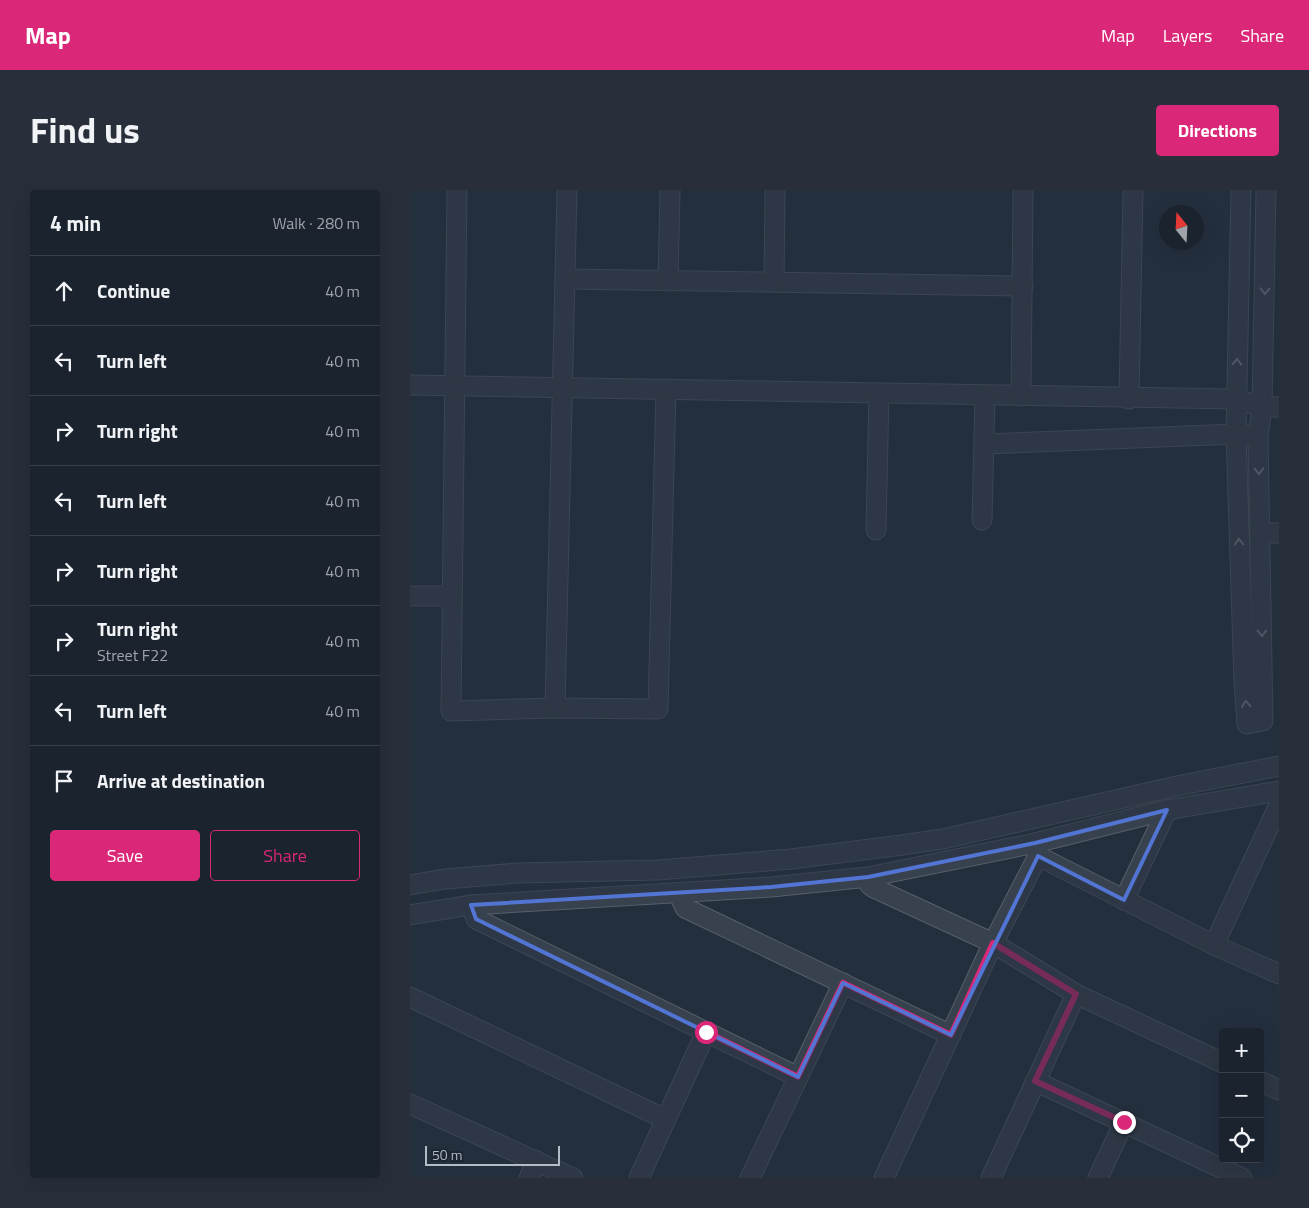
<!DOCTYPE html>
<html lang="en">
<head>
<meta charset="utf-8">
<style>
	body { margin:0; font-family:"Titillium Web",sans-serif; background:#282f3a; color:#f1f3f6 }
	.controls { position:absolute; right:15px; bottom:15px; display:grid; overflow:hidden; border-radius:5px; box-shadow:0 5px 20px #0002 }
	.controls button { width:45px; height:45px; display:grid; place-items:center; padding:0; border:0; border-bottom:1px solid #39404a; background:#1b232e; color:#f1f3f6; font:25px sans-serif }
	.compass { position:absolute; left:749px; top:15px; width:45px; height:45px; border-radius:50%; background:#1b232e; box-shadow:0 5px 20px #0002; rotate:342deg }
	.scale { position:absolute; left:15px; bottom:12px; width:135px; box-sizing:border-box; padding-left:5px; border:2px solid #b4bcc9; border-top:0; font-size:14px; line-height:18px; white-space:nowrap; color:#b4bcc9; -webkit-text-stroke:4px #1d2633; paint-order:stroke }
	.stop { position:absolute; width:15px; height:15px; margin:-11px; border:4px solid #db2777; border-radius:50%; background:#fff }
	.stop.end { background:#db2777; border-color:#fff; box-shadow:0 1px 5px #0008 }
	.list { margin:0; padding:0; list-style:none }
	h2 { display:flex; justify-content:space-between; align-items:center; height:65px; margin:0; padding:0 20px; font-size:21px }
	h2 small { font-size:16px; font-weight:400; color:#a0a4aa }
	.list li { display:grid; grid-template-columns:32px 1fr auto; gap:15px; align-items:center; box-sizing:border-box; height:70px; padding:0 20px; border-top:1px solid #39404a }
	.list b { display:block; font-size:19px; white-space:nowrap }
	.list p { margin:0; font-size:16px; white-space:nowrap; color:#a0a4aa }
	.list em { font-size:16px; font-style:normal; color:#a0a4aa }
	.actions { display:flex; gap:10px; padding:15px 20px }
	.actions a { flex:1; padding:11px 0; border:1px solid #db2777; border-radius:5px; text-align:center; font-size:18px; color:#db2777 }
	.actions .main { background:#db2777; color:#fff }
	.icon { flex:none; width:28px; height:28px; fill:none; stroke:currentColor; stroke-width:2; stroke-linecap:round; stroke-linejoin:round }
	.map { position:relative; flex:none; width:869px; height:988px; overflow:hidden; border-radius:5px }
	header { display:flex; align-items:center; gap:30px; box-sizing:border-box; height:70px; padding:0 25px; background:#db2777; color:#fff }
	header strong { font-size:24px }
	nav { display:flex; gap:28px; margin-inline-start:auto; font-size:18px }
	.intro { display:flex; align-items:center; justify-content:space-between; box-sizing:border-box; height:120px; padding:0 30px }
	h1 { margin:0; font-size:35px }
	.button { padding:12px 22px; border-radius:5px; background:#db2777; color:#fff; font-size:18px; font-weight:700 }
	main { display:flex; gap:30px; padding:0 30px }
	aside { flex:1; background:#1b232e; border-radius:5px; box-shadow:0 5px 20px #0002 }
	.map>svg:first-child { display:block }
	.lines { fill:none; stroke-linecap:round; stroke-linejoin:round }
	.minor-casing { stroke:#565f6c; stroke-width:21 }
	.minor { stroke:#38414e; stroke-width:19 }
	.oneway { stroke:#7c8592 }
	.route { stroke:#db2777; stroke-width:6 }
	.marked { fill:none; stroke:#5274d3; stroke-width:4; stroke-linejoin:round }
</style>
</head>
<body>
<header>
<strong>Map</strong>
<nav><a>Map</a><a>Layers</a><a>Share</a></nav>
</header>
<div class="intro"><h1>Find us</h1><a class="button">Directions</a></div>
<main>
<aside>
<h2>4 min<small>Walk · 280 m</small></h2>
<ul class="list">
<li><svg class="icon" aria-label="ahead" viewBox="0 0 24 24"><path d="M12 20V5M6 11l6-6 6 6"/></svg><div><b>Continue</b></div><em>40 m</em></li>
<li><svg class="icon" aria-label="left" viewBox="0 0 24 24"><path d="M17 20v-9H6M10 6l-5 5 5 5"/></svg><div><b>Turn left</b></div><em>40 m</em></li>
<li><svg class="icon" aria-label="right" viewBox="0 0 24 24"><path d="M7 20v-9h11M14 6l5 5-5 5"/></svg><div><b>Turn right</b></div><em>40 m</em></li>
<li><svg class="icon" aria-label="left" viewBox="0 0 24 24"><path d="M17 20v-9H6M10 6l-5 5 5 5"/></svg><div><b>Turn left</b></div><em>40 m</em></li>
<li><svg class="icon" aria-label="right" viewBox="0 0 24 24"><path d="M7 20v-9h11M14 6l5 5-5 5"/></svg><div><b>Turn right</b></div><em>40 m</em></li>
<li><svg class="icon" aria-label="right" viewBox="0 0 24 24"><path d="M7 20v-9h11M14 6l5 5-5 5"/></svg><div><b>Turn right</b><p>Street F22</p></div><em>40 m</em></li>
<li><svg class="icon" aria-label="left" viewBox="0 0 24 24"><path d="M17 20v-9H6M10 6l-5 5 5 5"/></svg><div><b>Turn left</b></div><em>40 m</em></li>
<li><svg class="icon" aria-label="arrive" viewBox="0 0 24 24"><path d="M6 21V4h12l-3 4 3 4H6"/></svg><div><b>Arrive at destination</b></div></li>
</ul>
<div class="actions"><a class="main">Save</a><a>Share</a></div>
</aside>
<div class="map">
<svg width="869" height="988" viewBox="0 0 869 988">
	<rect width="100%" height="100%" fill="#242f3e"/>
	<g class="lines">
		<defs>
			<g id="minor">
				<polyline points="47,0 41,521 145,518 248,519 256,199"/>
				<polyline points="831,0 826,244 834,492 837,534 853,531 848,247 852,217 856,0"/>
				<polyline points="156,89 613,96"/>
				<polyline points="258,91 260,0"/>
				<polyline points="364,92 365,0"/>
				<polyline points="0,195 826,209 852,217 869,217"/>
				<polyline points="611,206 613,0"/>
				<polyline points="719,209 723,0"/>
				<polyline points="575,254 826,244 837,245"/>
				<polyline points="572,330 575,206"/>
				<polyline points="466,340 469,203"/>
				<polyline points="850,343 869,343"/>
				<polyline points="0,406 41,406"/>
				<polyline points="145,518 157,0"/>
				<polyline points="628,666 804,755 869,784"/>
				<polyline points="458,687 459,694 464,698 583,753 666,804 813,873"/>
				<polyline points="0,695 35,689 108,683 248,680 381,669 492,655 533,649 767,596 869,576"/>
				<polyline points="271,702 271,709 275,718 541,845"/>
				<polyline points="714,710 757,620"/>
				<polyline points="61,715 66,729 388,887"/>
				<polyline points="0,725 61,715 361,697 458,687 625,653 757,620 869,601"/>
				<polyline points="804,755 869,615"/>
				<polyline points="0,807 255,929"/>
				<polyline points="625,891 832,988"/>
				<polyline points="850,891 869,900"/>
				<polyline points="0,914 163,988"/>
				<polyline points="119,988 127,971"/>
				<polyline points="229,988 296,842"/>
				<polyline points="340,988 433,793"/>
				<polyline points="474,988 583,753 628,666 625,653"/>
				<polyline points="581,988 666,804"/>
				<polyline points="688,988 714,932"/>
			</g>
		</defs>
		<use href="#minor" class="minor-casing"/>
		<use href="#minor" class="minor"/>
	</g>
	<defs><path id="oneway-chevron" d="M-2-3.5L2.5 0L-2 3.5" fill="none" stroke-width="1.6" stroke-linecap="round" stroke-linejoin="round" transform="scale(1.25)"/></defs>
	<g class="oneway">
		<use href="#oneway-chevron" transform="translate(855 101) rotate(91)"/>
		<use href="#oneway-chevron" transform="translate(827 172) rotate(-89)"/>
		<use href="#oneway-chevron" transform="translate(849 281) rotate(89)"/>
		<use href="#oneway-chevron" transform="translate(829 352) rotate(-92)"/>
		<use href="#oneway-chevron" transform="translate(852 443) rotate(89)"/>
		<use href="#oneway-chevron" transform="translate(836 514) rotate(-95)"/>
	</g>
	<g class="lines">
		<polyline class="route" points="296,842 388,887 433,793 541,845 583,753 666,804 625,891 714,932"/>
	</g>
	<path d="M0 0H869V988H0ZM 757,620 L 714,710 L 628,666 L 541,845 L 433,793 L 388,887 L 66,729 L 61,715 L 361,697 L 458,687 L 625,653 Z" fill="#242f3e" fill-opacity=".55" fill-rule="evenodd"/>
	<path class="marked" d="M 757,620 L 714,710 L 628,666 L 541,845 L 433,793 L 388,887 L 66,729 L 61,715 L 361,697 L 458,687 L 625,653 Z"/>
</svg>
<div class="controls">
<button>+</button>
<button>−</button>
<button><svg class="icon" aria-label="locate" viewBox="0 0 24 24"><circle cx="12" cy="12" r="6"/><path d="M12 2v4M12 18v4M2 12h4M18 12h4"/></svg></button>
</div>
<svg class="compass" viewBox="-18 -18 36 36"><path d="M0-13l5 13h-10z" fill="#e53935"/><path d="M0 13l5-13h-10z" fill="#a0a4aa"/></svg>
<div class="scale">50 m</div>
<div class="stop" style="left:296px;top:842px"></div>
<div class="stop end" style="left:714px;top:932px"></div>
</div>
</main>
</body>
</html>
